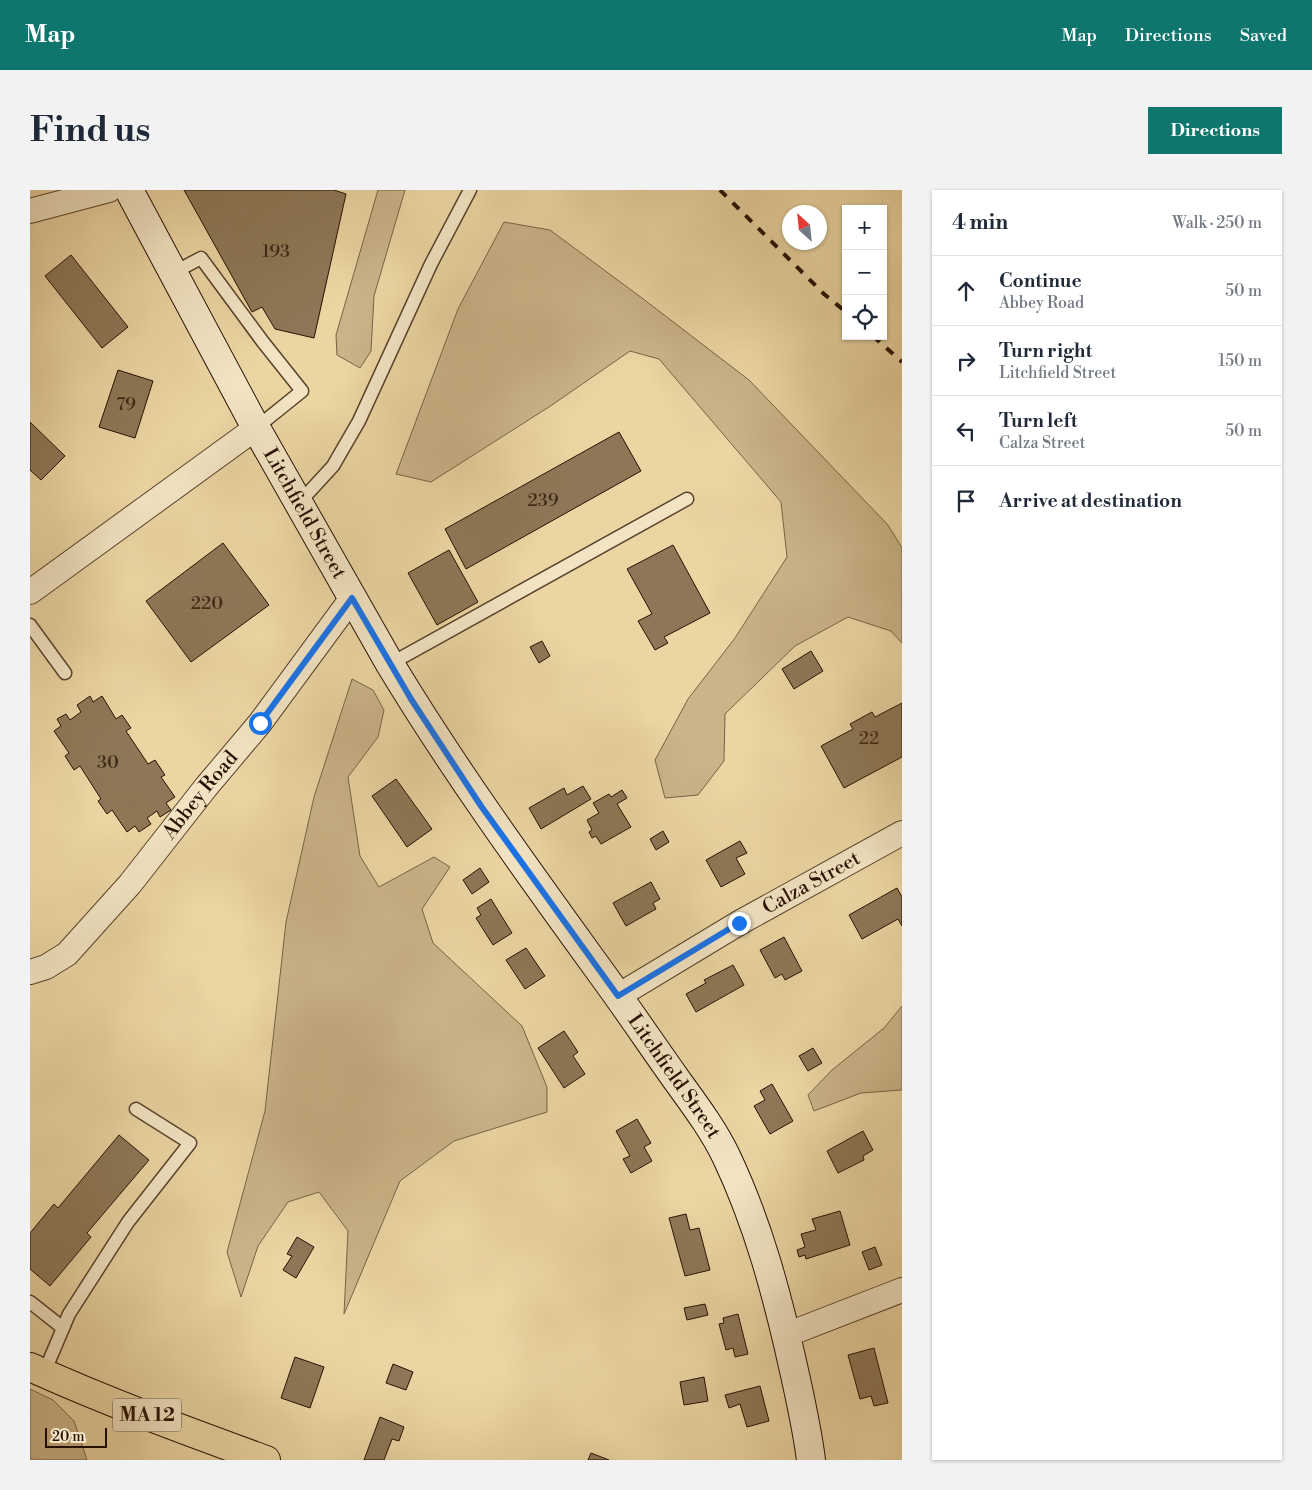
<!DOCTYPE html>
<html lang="en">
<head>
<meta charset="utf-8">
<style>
	body { margin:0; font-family:"Libre Bodoni",serif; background:#f2f2f3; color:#1f2937 }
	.controls { position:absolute; right:15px; top:15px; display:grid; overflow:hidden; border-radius:0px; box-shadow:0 1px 4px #0004 }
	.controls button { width:45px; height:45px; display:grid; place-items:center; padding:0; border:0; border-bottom:1px solid #e0e1e3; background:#fff; color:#1f2937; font:25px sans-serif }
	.compass { position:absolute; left:752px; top:15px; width:45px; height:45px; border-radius:50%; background:#fff; box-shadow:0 1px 4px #0004; rotate:333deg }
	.scale { position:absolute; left:15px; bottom:12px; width:62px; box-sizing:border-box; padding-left:5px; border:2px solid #281103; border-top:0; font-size:14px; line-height:18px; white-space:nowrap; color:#281103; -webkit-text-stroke:4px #f2e4c3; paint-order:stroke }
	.stop { position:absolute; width:15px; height:15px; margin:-11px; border:4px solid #1a73e8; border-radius:50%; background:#fff }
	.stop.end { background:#1a73e8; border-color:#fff; box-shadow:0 1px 5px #0008 }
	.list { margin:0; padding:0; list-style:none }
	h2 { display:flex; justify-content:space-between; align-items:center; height:65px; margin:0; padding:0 20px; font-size:21px }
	h2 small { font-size:16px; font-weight:400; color:#747a83 }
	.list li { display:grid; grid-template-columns:32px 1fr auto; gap:15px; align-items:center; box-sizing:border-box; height:70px; padding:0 20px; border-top:1px solid #e0e1e3 }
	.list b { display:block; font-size:19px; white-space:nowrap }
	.list p { margin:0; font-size:16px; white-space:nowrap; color:#747a83 }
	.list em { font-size:16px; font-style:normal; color:#747a83 }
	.icon { flex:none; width:28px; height:28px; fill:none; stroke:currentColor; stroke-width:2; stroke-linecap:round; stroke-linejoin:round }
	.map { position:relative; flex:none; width:872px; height:1270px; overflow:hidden; border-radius:0px }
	header { display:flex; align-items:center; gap:30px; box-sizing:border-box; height:70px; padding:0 25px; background:#0f766e; color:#fff }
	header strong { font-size:24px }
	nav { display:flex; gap:28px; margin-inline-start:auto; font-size:18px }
	.intro { display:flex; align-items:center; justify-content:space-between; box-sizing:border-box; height:120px; padding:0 30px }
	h1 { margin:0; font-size:35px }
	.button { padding:12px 22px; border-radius:0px; background:#0f766e; color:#fff; font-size:18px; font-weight:700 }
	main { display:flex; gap:30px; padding:0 30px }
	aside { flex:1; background:#fff; border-radius:0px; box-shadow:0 1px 4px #0004 }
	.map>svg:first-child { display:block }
	.green { fill:#cab488; stroke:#796246 }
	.building { fill:#8d7756; stroke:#281103 }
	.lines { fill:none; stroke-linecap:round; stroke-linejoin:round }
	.lane-casing { stroke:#59422b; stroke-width:15 }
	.street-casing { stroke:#59422b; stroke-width:26 }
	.secondary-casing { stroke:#281103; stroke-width:30 }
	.primary-casing { stroke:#281103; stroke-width:30 }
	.lane { stroke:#f2e4c3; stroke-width:12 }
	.street { stroke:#f2e4c3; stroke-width:24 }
	.secondary { stroke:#f2e4c3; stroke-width:28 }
	.primary { stroke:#ebd5a3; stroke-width:28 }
	.rail { stroke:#281103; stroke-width:4; stroke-dasharray:9 9; stroke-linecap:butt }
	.route { stroke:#1a73e8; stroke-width:6 }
	.labels { text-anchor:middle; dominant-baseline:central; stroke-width:4.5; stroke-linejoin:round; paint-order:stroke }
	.number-label { font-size:18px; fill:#412a18 }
	.shield { fill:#f2e4c3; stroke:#65503d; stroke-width:1 }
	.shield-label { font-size:19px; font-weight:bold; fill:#281103 }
	.street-label { font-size:20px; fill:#281103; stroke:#f2e4c3 }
</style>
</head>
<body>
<header>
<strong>Map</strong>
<nav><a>Map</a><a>Directions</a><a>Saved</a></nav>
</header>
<div class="intro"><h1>Find us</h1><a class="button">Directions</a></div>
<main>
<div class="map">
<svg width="872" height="1270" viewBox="0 0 872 1270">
	<rect width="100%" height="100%" fill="#ebd5a3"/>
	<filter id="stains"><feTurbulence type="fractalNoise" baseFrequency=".004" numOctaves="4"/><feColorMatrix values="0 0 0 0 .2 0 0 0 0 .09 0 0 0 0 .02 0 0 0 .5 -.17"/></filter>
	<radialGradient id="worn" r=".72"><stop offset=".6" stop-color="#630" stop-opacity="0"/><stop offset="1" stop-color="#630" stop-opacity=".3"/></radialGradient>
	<g class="green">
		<polygon points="348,0 375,0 344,106 341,161 330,178 307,165 306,145"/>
		<polygon points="474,32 520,40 612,108 719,190 858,335 872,358 872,453 861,441 818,427 765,456 695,524 694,571 668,605 635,608 625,570 658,509 705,448 757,367 751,312 629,169 600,161 519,217 401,292 366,284 428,119"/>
		<polygon points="322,489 343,500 354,520 348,547 318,587 330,666 349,697 404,667 420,677 392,719 403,753 492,836 517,897 517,922 424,951 370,991 314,1124 318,1041 289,1002 258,1012 228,1056 211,1107 197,1062 235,921 256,732 284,607"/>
		<polygon points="872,816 872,900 831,903 784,921 778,905 802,880 854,838"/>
		<polygon points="0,1199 23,1210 44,1231 57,1270 0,1270"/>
	</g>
	<g class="building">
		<polygon points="154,0 304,0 316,4 284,148 245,139 232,117 222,122"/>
		<polygon points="41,65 98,137 72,158 15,86"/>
		<polygon points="88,180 123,191 105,248 69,237"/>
		<polygon points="0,232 35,266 11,290 0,280"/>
		<polygon points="589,242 611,281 436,379 415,339"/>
		<polygon points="193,353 239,415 161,472 116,411"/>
		<polygon points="643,355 680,423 634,447 638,453 625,460 608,431 622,424 597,379"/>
		<polygon points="419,360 448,412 407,435 378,383"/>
		<polygon points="512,451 520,466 509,473 500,457"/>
		<polygon points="781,461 793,481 764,499 752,479"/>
		<polygon points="60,506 63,512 72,506 86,529 92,525 101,538 96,541 118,574 125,570 135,585 131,587 145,607 136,613 141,620 130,627 127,621 117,628 121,634 109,642 105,636 97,642 82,620 77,624 68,611 71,609 50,576 44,580 35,566 39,563 24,541 31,536 27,529 36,524 40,530 51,522 47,515"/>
		<polygon points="872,513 872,567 814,598 791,556 823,539 820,534 842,522 845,527"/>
		<polygon points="366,589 402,639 377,657 342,606"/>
		<polygon points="553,596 561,609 511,639 499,618 534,598 537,605"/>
		<polygon points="592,600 597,608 587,614 601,637 571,654 566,646 562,648 559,642 562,640 557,630 569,623 563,613 579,604 581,607"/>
		<polygon points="633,641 639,652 626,660 620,649"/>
		<polygon points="710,651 717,663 706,668 715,684 691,697 676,670"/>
		<polygon points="450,678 459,692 442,704 433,690"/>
		<polygon points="621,692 630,709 623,713 626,719 596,736 583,713"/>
		<polygon points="867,698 872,707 872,736 868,729 832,749 819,725"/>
		<polygon points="461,709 482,743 463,755 446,728 451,725 447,718"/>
		<polygon points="754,747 772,781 755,790 752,784 745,788 730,760"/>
		<polygon points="496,758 515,786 495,799 476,770"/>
		<polygon points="703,775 714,795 666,822 656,804 676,793 674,790"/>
		<polygon points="534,841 548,862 543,866 555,884 534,898 508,858"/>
		<polygon points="783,858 792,873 778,881 769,866"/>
		<polygon points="742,894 763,931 740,944 724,916 735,910 730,901"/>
		<polygon points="607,929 621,953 614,957 622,971 601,983 593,969 600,966 586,941"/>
		<polygon points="833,941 843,960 833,966 834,970 808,983 797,961"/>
		<polygon points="89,945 119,970 57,1043 61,1047 20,1096 0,1079 0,1043 24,1014 28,1018"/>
		<polygon points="810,1021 820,1055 776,1069 775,1065 769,1067 767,1060 775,1057 771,1044 786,1040 782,1029"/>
		<polygon points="656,1024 660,1040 669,1038 680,1080 655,1086 639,1028"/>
		<polygon points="267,1047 284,1057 266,1088 253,1080 262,1066 257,1064"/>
		<polygon points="845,1057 852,1075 839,1080 832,1062"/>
		<polygon points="675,1114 678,1125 657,1130 654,1118"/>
		<polygon points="708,1124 718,1164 705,1167 703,1158 696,1160 689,1134 694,1133 693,1128"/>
		<polygon points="844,1158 858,1213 844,1216 841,1206 830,1209 818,1165"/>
		<polygon points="265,1167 294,1177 280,1218 251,1208"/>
		<polygon points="363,1174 383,1182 376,1200 356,1193"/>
		<polygon points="674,1187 678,1211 654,1215 650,1192"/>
		<polygon points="730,1196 739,1231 717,1237 710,1214 699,1218 695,1205"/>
		<polygon points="350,1227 374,1237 369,1251 362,1249 354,1270 334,1270"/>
		<polygon points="561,1263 579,1270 558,1270"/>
	</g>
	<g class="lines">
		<defs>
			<g id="lane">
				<polyline points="143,83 171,68 233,152 272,201 226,238"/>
				<polyline points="269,313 303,276 329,231 401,74 440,0"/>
				<polyline points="0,435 35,483"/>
				<polyline points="360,474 657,309"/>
				<polyline points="0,1112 33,1138"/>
				<polyline points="14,1183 39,1124 98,1032 160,953 106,919"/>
			</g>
			<g id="street">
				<polyline points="0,21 79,0"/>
				<polyline points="0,402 226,238"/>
				<path id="s1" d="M 0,782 L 16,777 L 37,764 L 100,694 L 176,597 L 230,533 L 322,408"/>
				<path id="s2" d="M 588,806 L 709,733 L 872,643"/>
				<polyline points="756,1145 872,1100"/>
			</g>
			<g id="secondary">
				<path id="s3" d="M 99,0 L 226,238 L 360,474 C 427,585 504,690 580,795 C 603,827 624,858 646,889 C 664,914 683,939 696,966 C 728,1033 747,1104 763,1176 C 770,1207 777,1238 781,1270"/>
			</g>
			<path id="primary" d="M 0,1177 C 77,1212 157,1241 236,1270"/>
		</defs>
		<use href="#lane" class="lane-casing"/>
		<use href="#street" class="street-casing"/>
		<use href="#secondary" class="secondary-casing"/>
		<use href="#primary" class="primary-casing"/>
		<use href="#lane" class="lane"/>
		<use href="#street" class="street"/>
		<use href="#secondary" class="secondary"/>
		<use href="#primary" class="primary"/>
		<g class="rail">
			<polyline points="690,0 794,104 816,122"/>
			<polyline points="843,146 872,172"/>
		</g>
	</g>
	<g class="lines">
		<polyline class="route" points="230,533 322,408 381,509 451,616 588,806 709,733"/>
	</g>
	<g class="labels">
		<g class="number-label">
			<text x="246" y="61">193</text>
			<text x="96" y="214">79</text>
			<text x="513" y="310">239</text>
			<text x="177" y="413">220</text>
			<text x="839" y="548">22</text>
			<text x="78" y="572">30</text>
		</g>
		<rect class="shield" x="83" y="1208.5" width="68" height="33" rx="4"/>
		<g class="shield-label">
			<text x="117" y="1225">MA 12</text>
		</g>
		<g class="street-label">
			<text stroke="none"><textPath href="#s3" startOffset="368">Litchfield Street</textPath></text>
			<text stroke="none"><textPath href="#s1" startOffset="249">Abbey Road</textPath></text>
			<text stroke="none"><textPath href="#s2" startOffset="224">Calza Street</textPath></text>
			<text stroke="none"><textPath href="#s3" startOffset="1042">Litchfield Street</textPath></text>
		</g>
	</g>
	<rect width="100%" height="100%" filter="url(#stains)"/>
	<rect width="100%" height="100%" fill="url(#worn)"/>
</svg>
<div class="controls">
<button>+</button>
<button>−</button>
<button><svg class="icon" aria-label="locate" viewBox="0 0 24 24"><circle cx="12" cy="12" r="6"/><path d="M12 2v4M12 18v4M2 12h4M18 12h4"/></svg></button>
</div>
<svg class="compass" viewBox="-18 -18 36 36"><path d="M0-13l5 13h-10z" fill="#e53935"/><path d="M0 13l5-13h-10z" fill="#747a83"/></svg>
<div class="scale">20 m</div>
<div class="stop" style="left:230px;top:533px"></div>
<div class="stop end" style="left:709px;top:733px"></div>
</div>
<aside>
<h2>4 min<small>Walk · 250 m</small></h2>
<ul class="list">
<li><svg class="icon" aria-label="ahead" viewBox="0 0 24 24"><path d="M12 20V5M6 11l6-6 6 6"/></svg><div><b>Continue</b><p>Abbey Road</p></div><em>50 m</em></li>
<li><svg class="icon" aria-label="right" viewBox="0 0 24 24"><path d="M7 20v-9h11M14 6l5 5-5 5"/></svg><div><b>Turn right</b><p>Litchfield Street</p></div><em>150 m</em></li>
<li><svg class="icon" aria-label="left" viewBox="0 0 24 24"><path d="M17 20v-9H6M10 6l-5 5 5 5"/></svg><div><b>Turn left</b><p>Calza Street</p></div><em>50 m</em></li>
<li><svg class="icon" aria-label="arrive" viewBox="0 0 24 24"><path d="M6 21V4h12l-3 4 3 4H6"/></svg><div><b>Arrive at destination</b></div></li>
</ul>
</aside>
</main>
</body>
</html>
